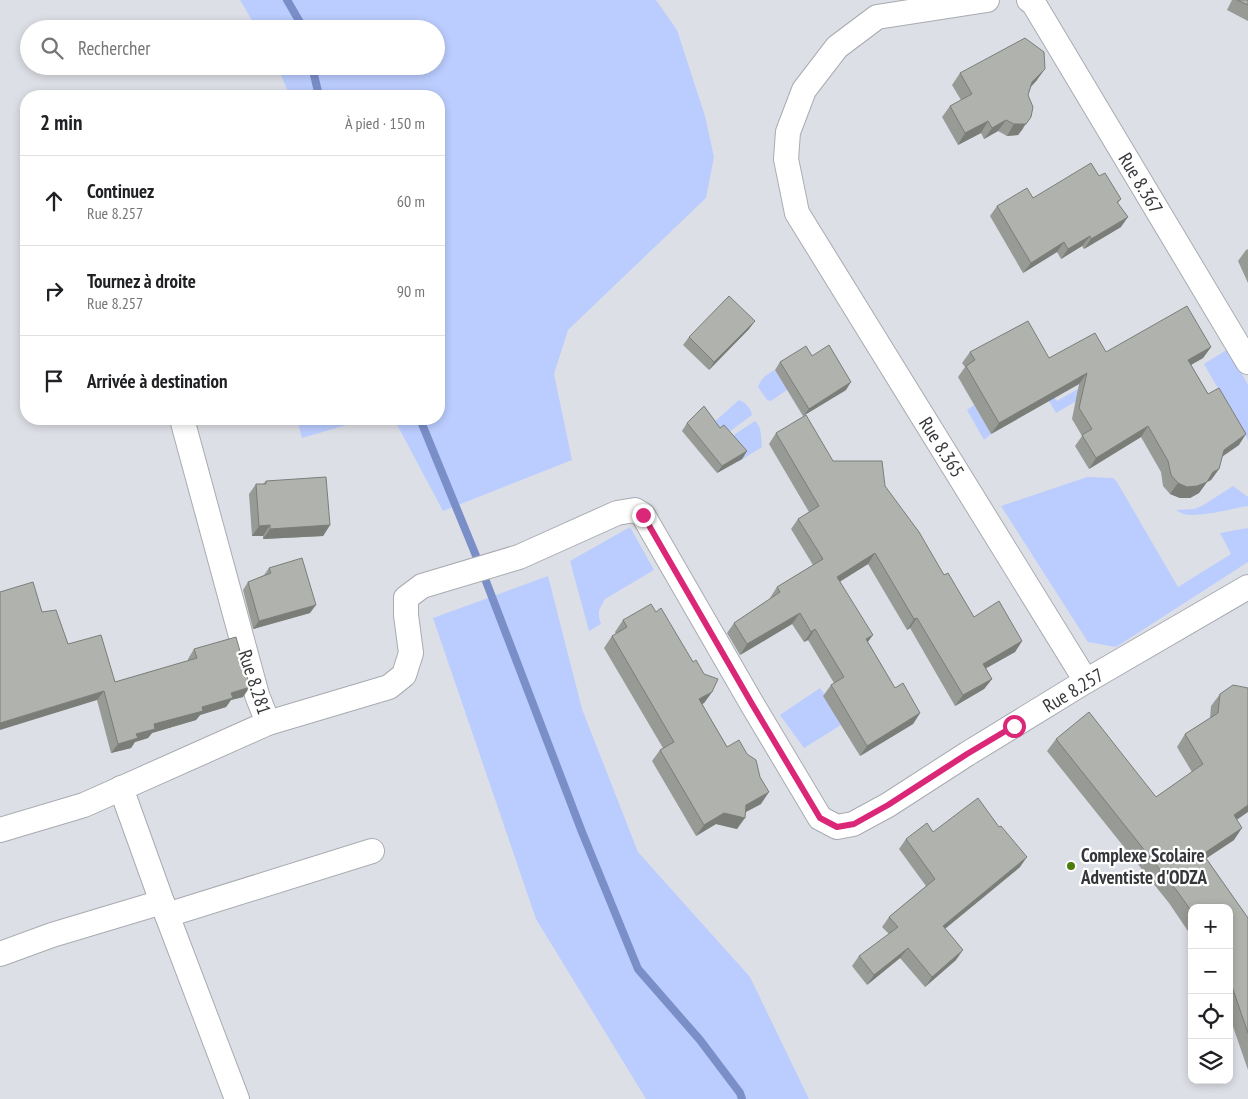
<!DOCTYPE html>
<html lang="fr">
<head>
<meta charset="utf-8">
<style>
	body { margin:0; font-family:"PT Sans Narrow",sans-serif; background:#f2f2f2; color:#202124 }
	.controls { position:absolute; right:15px; bottom:15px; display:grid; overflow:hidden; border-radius:10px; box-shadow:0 2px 8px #0003 }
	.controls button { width:45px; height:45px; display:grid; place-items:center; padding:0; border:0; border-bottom:1px solid #e0e0e0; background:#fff; color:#202124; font:25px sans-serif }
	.stop { position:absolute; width:15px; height:15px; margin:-11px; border:4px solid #db2777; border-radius:50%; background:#fff }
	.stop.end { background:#db2777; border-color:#fff; box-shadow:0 1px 5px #0008 }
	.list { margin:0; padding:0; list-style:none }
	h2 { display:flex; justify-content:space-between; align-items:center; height:65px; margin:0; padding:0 20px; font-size:21px }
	h2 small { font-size:16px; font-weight:400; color:#757577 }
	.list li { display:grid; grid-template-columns:32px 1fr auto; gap:15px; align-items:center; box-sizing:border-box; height:90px; padding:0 20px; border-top:1px solid #e0e0e0 }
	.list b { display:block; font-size:19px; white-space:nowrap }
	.list p { margin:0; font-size:16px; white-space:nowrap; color:#757577 }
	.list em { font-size:16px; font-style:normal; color:#757577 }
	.icon { flex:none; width:28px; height:28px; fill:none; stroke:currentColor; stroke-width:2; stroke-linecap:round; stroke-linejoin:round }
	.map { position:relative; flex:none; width:1248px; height:1099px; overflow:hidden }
	.search { position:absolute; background:#fff; box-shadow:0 2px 8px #0003; left:20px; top:20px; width:425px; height:55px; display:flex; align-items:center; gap:12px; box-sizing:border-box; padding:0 18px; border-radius:28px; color:#757577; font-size:19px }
	.panel { position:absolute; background:#fff; box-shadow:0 2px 8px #0003; left:20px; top:90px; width:425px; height:335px; border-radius:20px }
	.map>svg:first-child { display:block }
	.green { fill:#bbcdfe }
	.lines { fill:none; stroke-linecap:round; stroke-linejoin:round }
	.stream { stroke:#7a8ec8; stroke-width:8 }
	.minor-casing { stroke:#a8abb1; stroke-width:26 }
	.minor { stroke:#fff; stroke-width:24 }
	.wall { fill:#979a95 }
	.shaded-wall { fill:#7b7d79 }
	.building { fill:#b0b3ad; stroke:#7b7d79 }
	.route { stroke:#db2777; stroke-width:6 }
	.poi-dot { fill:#4c7d0b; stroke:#fff; stroke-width:2 }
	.labels { text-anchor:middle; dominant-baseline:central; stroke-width:4.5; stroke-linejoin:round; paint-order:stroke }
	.street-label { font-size:19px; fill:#36373a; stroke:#fff }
	.poi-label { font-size:19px; font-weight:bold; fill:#36373a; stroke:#fff; text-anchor:start }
</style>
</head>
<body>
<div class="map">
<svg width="1248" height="1099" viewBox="0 0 1248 1099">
	<rect width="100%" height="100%" fill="#dddfe6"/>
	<g class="green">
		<polygon points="240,0 656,0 677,30 705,116 714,157 706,198 568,330 554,374 572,460 443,511 394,419 439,419 439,96 290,96 277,66 436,66 436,29 257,29"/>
		<polygon points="1228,349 1248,385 1248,440 1204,364"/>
		<path d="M 775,370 L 787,390 L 771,401 L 767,400 L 758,387 C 761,378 767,374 775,370 Z"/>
		<polygon points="1085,385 1090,393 1056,413 1049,401 1054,397 1057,401"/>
		<path d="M 739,400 C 745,402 751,408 752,415 L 722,437 L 712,424 Z"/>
		<polygon points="974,405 991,434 984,440 967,410"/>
		<polygon points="297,419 367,419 302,438"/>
		<path d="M 755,421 C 762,427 761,438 762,447 L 738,462 L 731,453 L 726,440 Z"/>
		<polygon points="1087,477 1113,478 1117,482 1178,587 1231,554 1220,533 1248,528 1248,562 1116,647 1088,642 1001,506"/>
		<path d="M 1233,486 L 1248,497 L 1248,506 C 1230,509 1210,515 1191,515 C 1185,515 1180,513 1176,510 L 1194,509 L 1202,506 Z"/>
		<polygon points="630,527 654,570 605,599 599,610 599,617 601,624 589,631 570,561"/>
		<polygon points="548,576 582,709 638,852 750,977 809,1099 646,1099 536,919 433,618"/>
		<polygon points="820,688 837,711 841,725 804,748 780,715"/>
	</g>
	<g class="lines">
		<g class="stream">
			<polyline points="287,0 301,24 302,29"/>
			<polyline points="312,66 319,96"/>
			<polyline points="420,419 479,563 582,832 638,969 700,1040 740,1093 742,1099"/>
		</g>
		<defs>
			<g id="minor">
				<polyline points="987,0 877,17 837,47 804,90 788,132 786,159 797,213 1086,681"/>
				<polyline points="1029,0 1034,4 1248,362"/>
				<polyline points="268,723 389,687 404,675 411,653 406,615 406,598 422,586 519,557 617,513 635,510 643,515 752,704 820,818 837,827 853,824 888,805 967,754 1086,681 1248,587"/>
				<polyline points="121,788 162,902 237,1099"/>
				<polyline points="0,830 84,805 268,723 257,695 182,419"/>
				<polyline points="167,915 372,851"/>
				<polyline points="0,954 52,935 162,902"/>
			</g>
		</defs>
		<use href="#minor" class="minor-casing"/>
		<use href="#minor" class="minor"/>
	</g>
	<g class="wall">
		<polygon points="1232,0 1248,0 1248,21 1227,10"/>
		<polygon points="960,73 1037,80 1031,87 1028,95 1023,129 1018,135 1007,136 998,131 984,139 981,133 958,145 942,117 950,106 961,100 952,85"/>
		<polygon points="1099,176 1121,199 1118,203 1121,227 1084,249 1082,246 1061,259 1057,252 1023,273 990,216 997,206 1033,198"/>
		<polygon points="1248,249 1248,283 1238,261 1246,250"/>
		<polygon points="755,321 749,329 709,370 683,345 689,337"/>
		<polygon points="1211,347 1203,358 1191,365 1239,445 1222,456 1219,469 1211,480 1207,482 1199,493 1190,498 1180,498 1170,494 1163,486 1161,472 1141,437 1089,469 1075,446 1082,436 1072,419 1079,384 991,434 958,377 965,367 962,363 970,352 1049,358 1106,352"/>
		<polygon points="812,356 846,390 803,416 775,370 780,362"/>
		<polygon points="687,423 747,451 742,459 717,473 682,431"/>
		<polygon points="776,433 885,486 944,575 974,617 1022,641 1015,652 986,668 992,679 984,689 955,706 910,628 907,630 868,564 840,581 868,642 895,688 920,713 913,724 860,756 823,696 831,685 834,683 808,640 804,642 792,624 740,655 727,633 734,623 770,599 770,598 777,587 813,565 791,529 798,519 809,512 769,444"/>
		<polygon points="266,481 330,525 323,536 263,539 263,536 252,536 249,494 256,484 263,484"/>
		<polygon points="269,568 310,613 253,629 243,590 248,582 264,575"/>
		<polygon points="42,612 68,644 115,682 188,661 188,659 194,649 243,697 231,700 226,707 200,715 196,720 152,733 148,738 135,742 131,748 111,753 97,700"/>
		<polygon points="656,612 693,662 712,692 704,703 702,704 761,804 746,812 737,829 716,824 696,836 652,761 660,750 663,748 604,648 612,636 616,634 615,632 623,620"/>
		<polygon points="1220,694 1237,820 1234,840 1206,858 1248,918 1248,1070 1229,1015 1229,908 1192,908 1192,937 1169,903 1047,751 1056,739 1156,797 1192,772 1177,747 1185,734 1210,718 1211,706"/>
		<polygon points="933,832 1020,867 945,929 956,960 925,987 900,958 867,985 852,966 859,956 889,934 882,927 889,917 926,886 899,849 906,839"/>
	</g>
	<g class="shaded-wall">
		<polygon points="1045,69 1037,80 1024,94 1032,82"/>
		<polygon points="1031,117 1018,135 1007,136 1014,124"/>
		<polygon points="1006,120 998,131 984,139 992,128"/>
		<polygon points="988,121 981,133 958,145 965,133"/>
		<polygon points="1128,217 1121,227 1084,249 1091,239"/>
		<polygon points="1090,236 1082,246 1061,259 1068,249"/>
		<polygon points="1064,242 1057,252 1023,273 1031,263"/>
		<polygon points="755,321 749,329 709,370 714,362"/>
		<polygon points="1211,347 1203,358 1180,371 1188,360"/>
		<polygon points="1087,373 1079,384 991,434 999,423"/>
		<polygon points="851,382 846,390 803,416 809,409"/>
		<polygon points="1148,426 1141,437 1089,469 1096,458"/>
		<polygon points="1246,434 1239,445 1216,461 1224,450"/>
		<polygon points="747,451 742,459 717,473 722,466"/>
		<polygon points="1219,469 1211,480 1205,483 1213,472"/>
		<polygon points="1207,482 1199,493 1190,498 1180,498 1170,494 1178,483"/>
		<polygon points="270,525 263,536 252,536 259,526"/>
		<polygon points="330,525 323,536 263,539 270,529"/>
		<polygon points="875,553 868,564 830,588 837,577"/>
		<polygon points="316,605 310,613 253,629 259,621"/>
		<polygon points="800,613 792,624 740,655 747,644"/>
		<polygon points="917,618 910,628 907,630 914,619"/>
		<polygon points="815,629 808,640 804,642 811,632"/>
		<polygon points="873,635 865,646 866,639"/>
		<polygon points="1022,641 1015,652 976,674 983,664"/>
		<polygon points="992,679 984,689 955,706 963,695"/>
		<polygon points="250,687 243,697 231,700 226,707 200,715 196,720 152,733 148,738 135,742 131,748 111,753 118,744 154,724 202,707 231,693"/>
		<polygon points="104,691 97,700 0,730 0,723"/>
		<polygon points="712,692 704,703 691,710 699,699"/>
		<polygon points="920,713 913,724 860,756 867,746"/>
		<polygon points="769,792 761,804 738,816 746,805"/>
		<polygon points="1248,805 1248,812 1225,828 1234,815"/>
		<polygon points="724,813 745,818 737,829 716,824 696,836 704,825"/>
		<polygon points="1242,828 1234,840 1195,866 1203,854"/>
		<polygon points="1027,857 1020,867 936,936 943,926"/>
		<polygon points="908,948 900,958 867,985 874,975"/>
		<polygon points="963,950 956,960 925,987 932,977"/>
	</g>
	<g class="building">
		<polygon points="1237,0 1248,0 1248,5"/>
		<polygon points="1025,38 1044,52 1045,69 1032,82 1028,95 1033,107 1031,117 1026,124 1014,124 1006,120 992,128 988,121 965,133 950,106 972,94 960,73"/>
		<polygon points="1091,163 1099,176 1105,173 1121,199 1117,202 1128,217 1091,239 1090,236 1068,249 1064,242 1031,263 997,206 1027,188 1033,198"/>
		<polygon points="729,296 755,321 714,362 689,337"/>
		<polygon points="1187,306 1211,347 1188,360 1208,394 1219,388 1246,434 1224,450 1219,469 1213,472 1207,482 1197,486 1187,487 1178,483 1171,475 1168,461 1148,426 1096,458 1082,435 1092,429 1079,408 1087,373 999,423 966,366 975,360 970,352 1028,321 1049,358 1095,333 1106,352"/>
		<polygon points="829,345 851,382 809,409 780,362 806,346 812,356"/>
		<polygon points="704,406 720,428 724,425 747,451 722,466 687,423"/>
		<polygon points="806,415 833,461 882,461 885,486 919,532 944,575 948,573 974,617 999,601 1022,641 983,664 992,679 963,695 917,618 914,619 875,553 837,577 873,635 866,639 895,688 903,683 920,713 867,746 831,685 844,677 815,629 811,632 800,613 747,644 734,623 780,592 777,587 823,559 798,519 819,506 776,433"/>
		<polygon points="326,477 330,525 270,529 270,525 259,526 256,484 266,484 266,481"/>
		<polygon points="302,558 316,605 259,621 248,582 271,573 269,568"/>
		<polygon points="33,582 42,612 56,610 68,644 101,635 115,682 197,658 194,649 236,637 250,687 231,693 233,698 202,707 203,711 154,724 155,729 136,734 138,738 118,744 104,691 0,723 0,592"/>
		<polygon points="651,604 656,612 661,608 693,662 696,660 704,674 718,679 712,692 699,699 727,747 739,740 747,754 756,760 760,777 769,792 746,805 745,818 724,813 704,825 660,750 674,742 612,636 627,627 623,620"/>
		<polygon points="1233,685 1248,688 1248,805 1234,815 1242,828 1203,854 1248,918 1248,1033 1229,978 1229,908 1192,908 1192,912 1177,891 1056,739 1089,712 1156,797 1203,764 1185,734 1218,713 1220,694"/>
		<polygon points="978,798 999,827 1001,826 1027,857 943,926 963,950 932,977 908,948 874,975 859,956 898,927 889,917 935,879 906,839 927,823 933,832"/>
	</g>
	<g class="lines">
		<polyline class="route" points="643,515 752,704 820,818 837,827 854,824 888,805 967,754 1014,726"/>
	</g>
	<circle class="poi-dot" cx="1071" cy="866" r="5"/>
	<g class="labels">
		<g class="street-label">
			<text transform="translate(1141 183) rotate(59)">Rue 8.367</text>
			<text transform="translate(942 447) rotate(58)">Rue 8.365</text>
			<text transform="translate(255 682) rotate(72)">Rue 8.281</text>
			<text transform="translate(1073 690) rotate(-31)">Rue 8.257</text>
		</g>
		<g class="poi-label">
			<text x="1081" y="855">Complexe Scolaire<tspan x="1081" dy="22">Adventiste d'ODZA</tspan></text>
		</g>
	</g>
</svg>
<div class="controls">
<button>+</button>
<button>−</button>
<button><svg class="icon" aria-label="locate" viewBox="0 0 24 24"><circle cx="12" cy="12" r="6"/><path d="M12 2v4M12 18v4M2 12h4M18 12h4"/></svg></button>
<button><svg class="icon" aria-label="layers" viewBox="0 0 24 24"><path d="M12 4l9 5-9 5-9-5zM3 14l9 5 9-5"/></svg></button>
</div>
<div class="stop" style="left:1014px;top:726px"></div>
<div class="stop end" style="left:643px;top:515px"></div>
<div class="search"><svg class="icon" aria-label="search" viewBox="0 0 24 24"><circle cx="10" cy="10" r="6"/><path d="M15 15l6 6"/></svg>Rechercher</div>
<section class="panel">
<h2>2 min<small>À pied · 150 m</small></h2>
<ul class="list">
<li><svg class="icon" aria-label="ahead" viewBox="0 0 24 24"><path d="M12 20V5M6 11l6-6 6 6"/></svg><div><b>Continuez</b><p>Rue 8.257</p></div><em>60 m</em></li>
<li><svg class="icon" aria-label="right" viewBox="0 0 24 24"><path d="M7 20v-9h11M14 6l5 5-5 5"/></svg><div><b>Tournez à droite</b><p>Rue 8.257</p></div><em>90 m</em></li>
<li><svg class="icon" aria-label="arrive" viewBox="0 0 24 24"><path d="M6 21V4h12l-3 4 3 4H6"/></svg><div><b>Arrivée à destination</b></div></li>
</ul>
</section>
</div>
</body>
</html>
